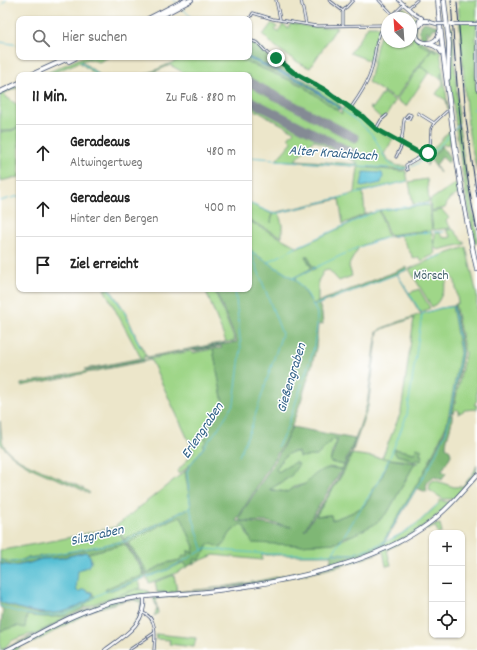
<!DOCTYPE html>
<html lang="de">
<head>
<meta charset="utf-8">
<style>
	body { margin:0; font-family:Dekko,sans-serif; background:#f2f2f2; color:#222 }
	.controls { position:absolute; right:12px; bottom:12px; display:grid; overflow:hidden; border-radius:8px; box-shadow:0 1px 3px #0004 }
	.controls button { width:36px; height:36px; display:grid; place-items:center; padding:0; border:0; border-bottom:1px solid #e0e0e0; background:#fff; color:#222; font:20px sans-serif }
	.compass { position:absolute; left:381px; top:12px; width:36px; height:36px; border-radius:50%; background:#fff; box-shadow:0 1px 3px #0004; rotate:335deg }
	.stop { position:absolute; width:12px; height:12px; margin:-9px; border:3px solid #0b8043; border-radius:50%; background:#fff }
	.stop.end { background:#0b8043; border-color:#fff; box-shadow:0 1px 4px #0008 }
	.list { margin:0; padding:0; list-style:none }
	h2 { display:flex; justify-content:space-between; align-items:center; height:52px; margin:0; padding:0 16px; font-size:17px }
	h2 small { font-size:13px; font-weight:400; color:#767676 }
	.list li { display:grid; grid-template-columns:26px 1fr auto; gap:12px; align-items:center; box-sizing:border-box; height:56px; padding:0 16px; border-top:1px solid #e0e0e0 }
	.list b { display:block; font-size:15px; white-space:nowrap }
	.list p { margin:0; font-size:13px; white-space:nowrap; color:#767676 }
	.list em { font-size:13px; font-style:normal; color:#767676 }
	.icon { flex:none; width:22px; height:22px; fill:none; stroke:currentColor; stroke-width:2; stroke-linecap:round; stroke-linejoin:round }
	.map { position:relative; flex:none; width:477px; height:650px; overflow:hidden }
	.search { position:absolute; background:#fff; box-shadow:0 1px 3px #0004; left:16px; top:16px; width:236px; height:44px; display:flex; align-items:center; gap:10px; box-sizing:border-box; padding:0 14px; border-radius:8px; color:#767676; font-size:15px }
	.panel { position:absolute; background:#fff; box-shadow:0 1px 3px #0004; left:16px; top:72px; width:236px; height:220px; border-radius:8px }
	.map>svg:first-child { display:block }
	.green { fill:#9fd688; stroke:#5d8273; fill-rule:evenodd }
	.forest { fill:#7fb774; stroke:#4d7369; fill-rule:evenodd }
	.water { fill:#57bfd4; stroke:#397799 }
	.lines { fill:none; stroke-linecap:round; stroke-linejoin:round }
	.stream { stroke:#57bfd4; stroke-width:1 }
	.runway { stroke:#848a94; stroke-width:9 }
	.street-casing { stroke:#3a4a6e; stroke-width:3 }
	.secondary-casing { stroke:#3a4a6e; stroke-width:4 }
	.primary-casing { stroke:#3a4a6e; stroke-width:5 }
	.highway-casing { stroke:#3a4a6e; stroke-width:5.5 }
	.street { stroke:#fff; stroke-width:1.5 }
	.secondary { stroke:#fff; stroke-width:2.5 }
	.primary { stroke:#fff; stroke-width:3.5 }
	.highway { stroke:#fff; stroke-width:4 }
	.rail { stroke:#1b2f5e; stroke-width:1 }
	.secondary-bridge-casing { stroke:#3a4a6e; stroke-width:4; stroke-linecap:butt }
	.highway-bridge-casing { stroke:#3a4a6e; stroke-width:5.5; stroke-linecap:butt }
	.secondary-bridge { stroke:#fff; stroke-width:2.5 }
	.highway-bridge { stroke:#fff; stroke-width:4 }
	.route { stroke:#0b8043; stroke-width:5 }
	.labels { text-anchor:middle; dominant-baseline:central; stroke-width:3; stroke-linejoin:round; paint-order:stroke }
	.park-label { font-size:13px; fill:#43616b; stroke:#fff }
	.water-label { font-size:14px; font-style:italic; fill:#306187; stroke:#fff }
</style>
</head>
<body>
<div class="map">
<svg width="477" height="650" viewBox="0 0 477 650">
	<rect width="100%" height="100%" fill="#fff"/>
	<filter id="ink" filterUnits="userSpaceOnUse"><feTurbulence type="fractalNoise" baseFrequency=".025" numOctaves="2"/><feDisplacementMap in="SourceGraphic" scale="8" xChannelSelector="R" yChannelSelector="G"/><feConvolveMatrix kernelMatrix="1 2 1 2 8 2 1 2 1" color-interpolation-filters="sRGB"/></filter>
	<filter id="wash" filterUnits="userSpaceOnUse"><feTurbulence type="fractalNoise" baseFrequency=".012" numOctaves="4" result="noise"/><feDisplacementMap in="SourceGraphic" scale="16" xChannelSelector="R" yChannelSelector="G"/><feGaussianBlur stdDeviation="0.9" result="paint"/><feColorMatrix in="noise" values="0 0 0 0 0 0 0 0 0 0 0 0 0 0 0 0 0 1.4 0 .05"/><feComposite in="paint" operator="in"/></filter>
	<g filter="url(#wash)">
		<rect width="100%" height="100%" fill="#ece6ca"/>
		<g class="green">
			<polygon points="458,0 477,0 475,81 477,95 477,172 469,134 466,107"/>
			<path d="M 403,8 L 405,8 L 417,20 L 415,30 L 416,38 L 440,51 L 449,114 L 446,100 L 436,94 L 443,84 L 441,73 L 441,79 L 420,66 L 429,72 L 406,106 L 396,100 L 432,49 L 438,53 C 433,44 407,46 415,27 L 411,26 L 411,19 L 413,17 L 410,14 L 405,18 L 406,17 L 402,13 L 403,12 L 406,15 L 407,13 L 404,9 L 400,11 Z"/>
			<path d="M 272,23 L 277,27 L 275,30 L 278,32 L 283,24 L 288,28 L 291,23 L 312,27 L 337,27 L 310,68 C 296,63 273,46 263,35 Z"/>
			<polygon points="368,26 378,26 380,28 374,41 371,61 350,53"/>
			<path d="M 385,26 L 387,26 L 387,42 L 411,42 L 411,30 C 418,41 417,45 431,49 L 395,99 L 368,82 C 375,64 374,43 385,26 Z"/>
			<polygon points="452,27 459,122 456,126 449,73 449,28"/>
			<polygon points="83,57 109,57 99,62 89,59 81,61 100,75 96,75 79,62 48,75 42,75"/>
			<path d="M 185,57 L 235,57 L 303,86 L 342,114 L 341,110 L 346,106 L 363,118 L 362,119 L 370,126 L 371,125 L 375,129 L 393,139 L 384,154 C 390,163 395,167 406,166 L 406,169 L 401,170 L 277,160 L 277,159 L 292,142 L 288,138 L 294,131 L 249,107 L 249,75 L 188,75 L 170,65 L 147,75 L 144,75 ZM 314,140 L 358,163 L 358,164 L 295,160 Z"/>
			<polygon points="237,57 244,57 301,82 340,109 337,110 301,84"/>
			<path d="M 290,73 C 305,80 321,87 334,98 C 337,100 338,104 342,107 L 341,108 L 308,84 L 288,74 Z"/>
			<polygon points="19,85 19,87 2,94 19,106 19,127 7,131 0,131 0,93"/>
			<polygon points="383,93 395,101 388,113 382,119 369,107 373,108"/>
			<polygon points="459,126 468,186 477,235 477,243 475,244 465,190 456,129"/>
			<polygon points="19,128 19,177 0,181 0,132 8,132"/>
			<polygon points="451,129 452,141 450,141 450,144 442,145 434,154 427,159 426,155 430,152"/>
			<polygon points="358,167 401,171 406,171 408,181 359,192 363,192 365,214 343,224 339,199 279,213 282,225 282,237 249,220 249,203 272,214 271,223 273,213 339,198 355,193"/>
			<polygon points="427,179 429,202 413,204 409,182"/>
			<polygon points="456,183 458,194 449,199 445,208 431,211 430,200"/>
			<polygon points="429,205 432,230 430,231 432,233 435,254 421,261 419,257 414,259 400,235 390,237 389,236 427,231 410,232 389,235 380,210"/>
			<polygon points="379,210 388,237 370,242 359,247 350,263 349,266 352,276 339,281 329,270 324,271 318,281 318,302 313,304 301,286 295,280 297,277 316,268 312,266 308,256 305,256 311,267 310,270 293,278 251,252 249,246 249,221 296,246 296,248 349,224 348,223 371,212 372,214"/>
			<polygon points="442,210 449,218 446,221 451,228 433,230 431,212"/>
			<polygon points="453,229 465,244 437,250 434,246 434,238 435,237 435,233 439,232 442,237 447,238 451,237 446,230"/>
			<path d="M 466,247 L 477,295 L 477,401 L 475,403 L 475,406 L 477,405 L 477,409 L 465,410 L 458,414 L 459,411 L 457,409 L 453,413 L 465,353 L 455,304 L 458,303 L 455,281 L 450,275 C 443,285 443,301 432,307 L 409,269 L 434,258 Z"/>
			<polygon points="397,274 409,293 419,289 430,308 420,313"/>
			<polygon points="104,289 110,289 125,311 140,346 140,344 147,357 225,342 225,343 147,358 144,355 144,359 86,370 85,369 141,358"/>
			<polygon points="205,289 214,289 235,341 226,342"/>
			<path d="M 452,306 L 460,353 L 447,424 L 420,480 L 383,542 L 384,543 L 401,534 L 419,522 L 438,504 L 440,500 L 451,503 C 440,513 428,524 416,531 C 387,548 357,558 325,567 C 270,582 215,590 158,594 L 156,591 L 160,593 L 166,592 L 157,592 L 155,582 L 174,575 L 177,591 L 170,592 C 233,589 295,574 356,557 L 364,551 L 353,554 L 332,553 L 331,555 L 262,555 L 262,560 L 214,555 L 192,564 L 195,559 L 205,552 L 207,545 L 212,544 L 222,547 L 231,532 L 241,524 L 245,527 L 247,535 L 279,544 L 298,545 L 336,543 L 375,524 L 388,512 L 415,463 L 419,463 L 412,461 L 422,455 L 420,452 L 416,451 L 414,453 L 395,449 L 396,455 L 411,459 L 411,461 L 382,458 L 401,412 L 414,318 L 385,328 L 378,332 L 380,329 L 385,327 C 407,319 429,310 452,306 Z"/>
			<path d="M 213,349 L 223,403 L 203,434 L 206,441 C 201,453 190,466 179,474 L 177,472 L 194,452 L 151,360 L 21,386 L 21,384 L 191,351 L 193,353 Z"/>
			<path d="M 0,421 C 1,428 1,440 4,446 C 16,466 70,478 90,493 L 89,494 C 60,476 22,472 0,443 Z"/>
			<path d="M 333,439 L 338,439 L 332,452 L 330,462 L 344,465 L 342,469 L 329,467 L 305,484 L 293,487 L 287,492 L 269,489 L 281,483 L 291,476 L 295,462 L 278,472 L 276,470 C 289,446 294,451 317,456 Z"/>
			<polygon points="352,454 389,459 381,479 373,487 370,498 364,506 351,513 332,520 331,515 315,516 343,473"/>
			<polygon points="477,465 476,472 454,499 443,499 429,490 430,483 434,480 454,487 463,486 474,472"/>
			<path d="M 185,471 L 191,507 C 168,517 147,530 124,539 L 116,526 Z"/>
			<polygon points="181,515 194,547 193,552 192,553 190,551 187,556 183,556 180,560 166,563 149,572 149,574 147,573 142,563 127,543 170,520"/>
			<path d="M 440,524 L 442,533 L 438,533 L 436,527 L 424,529 L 387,550 L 391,565 L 386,566 L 383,551 C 347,567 308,574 270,581 C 233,588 196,594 158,598 L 156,601 L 158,613 L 154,616 L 157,609 L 153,597 L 208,592 L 311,573 L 376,553 L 426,526 Z"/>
			<path d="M 115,527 L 124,541 L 66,553 L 28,558 L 19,561 L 12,562 L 0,560 L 0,550 C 9,550 16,547 24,546 C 55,541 85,534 115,527 Z"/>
			<path d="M 125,544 L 141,568 L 143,572 L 143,576 L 122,582 L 112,586 L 123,587 L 139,580 L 141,588 L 103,600 L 85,608 L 84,605 L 95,597 L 92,592 L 82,590 L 78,592 L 77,591 C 75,587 76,572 79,569 C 84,566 90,569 91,561 C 91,557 90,556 88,553 Z"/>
			<polygon points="184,562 187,567 174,574 149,583 147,577 167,570"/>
			<path d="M 137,589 L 149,591 L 150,595 C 97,601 52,626 5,650 L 2,650 L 35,634 C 28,634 16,638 10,642 C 7,645 5,648 0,650 L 0,631 L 17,626 L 27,615 C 41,618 57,617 71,615 L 41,631 L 104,601 Z"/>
			<path d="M 138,599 L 142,602 C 143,613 138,621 132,628 C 135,620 144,613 140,602 L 134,600 L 127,600 L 93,610 L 35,642 L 22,645 L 17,650 L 9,650 C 44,632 100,598 138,599 Z"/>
			<polygon points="156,634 196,638 194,647 169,644 170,640 156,639"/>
		</g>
		<g class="forest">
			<path d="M 424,22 L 438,26 L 438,28 L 432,29 L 432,32 L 429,34 L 428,31 L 426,32 L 428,35 L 423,39 C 417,34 419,27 424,22 Z"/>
			<path d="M 249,42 C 259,42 262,52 270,57 C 274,59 279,59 282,63 C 285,66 286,70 290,73 L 288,74 L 248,57 L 249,57 Z"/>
			<polygon points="442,146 450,158 448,163 442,157 436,165 440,173 431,160 428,163 427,166 427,162"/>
			<path d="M 249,246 L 252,252 L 293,278 L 310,269 L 311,267 L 305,256 L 308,256 L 312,266 L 316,268 L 297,277 L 295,280 L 301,286 L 313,304 L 407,267 L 407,270 L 319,304 L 322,313 L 323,324 L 318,325 L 316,348 L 312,365 L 301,401 L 288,436 L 236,521 L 292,527 L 267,522 L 240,521 L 239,518 C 257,488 279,459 292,427 L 355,439 L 344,465 L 330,462 L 338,439 L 333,439 L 317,456 L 299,457 L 298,452 C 287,450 281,461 276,469 L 278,472 L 295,462 L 299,464 L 291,476 L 269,490 L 287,492 C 294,487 299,487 305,484 C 307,482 310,479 312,477 C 323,467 329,468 342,469 L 304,530 L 305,530 C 321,505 339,481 350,454 L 352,454 L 343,473 L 316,516 L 331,515 L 332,520 L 351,513 L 364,506 L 370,498 L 373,487 L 381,479 L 389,459 L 415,463 L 388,512 L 375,524 L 353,535 L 345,537 L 336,543 L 298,545 L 252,543 L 245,527 L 241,524 L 231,532 L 221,548 L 212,544 L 208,545 C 205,551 203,555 199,560 L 195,559 L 192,564 L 187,567 L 184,562 L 167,570 L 147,577 L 142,566 L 124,539 C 148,530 168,517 191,507 L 185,471 L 204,447 L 203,445 L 206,441 L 203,434 L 223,403 L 213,349 L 222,348 L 221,346 L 195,351 L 192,350 L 237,342 L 215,289 L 249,289 ZM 181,516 L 194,547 L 193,552 L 192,553 L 188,550 L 188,555 L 183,556 L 180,560 L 166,563 L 149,572 L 149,574 L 147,573 L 147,570 L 128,543 L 170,520 Z"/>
			<polygon points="454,305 463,351 452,413 450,413 461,351 453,307"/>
			<polygon points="377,332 378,332 368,407 352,453 351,452 367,404"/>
			<path d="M 452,414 C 453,426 446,436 446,447 L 450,450 L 451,455 L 442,471 L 446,473 L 442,480 L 435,477 C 428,478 425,485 427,492 L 421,490 L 417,488 L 384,543 L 384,546 L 356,557 L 330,564 L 332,553 L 353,554 L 383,543 L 383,542 L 429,463 L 445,431 L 449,415 Z"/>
			<polygon points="417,448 422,450 420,452 422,457 421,461 418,460 418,458 415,461 411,461 411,459 396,455 394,451 395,449 414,453"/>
			<polygon points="124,541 142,568 146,578 106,592 105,589 122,582 143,576 143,572 141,568 125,544 88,553 84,552 61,558 41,559 30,563 15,566 0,564 0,560 12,562 19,561 28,558 66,553"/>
			<path d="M 93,594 L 95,597 L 84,605 L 85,608 C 81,610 76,613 71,615 C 59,618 39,617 27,615 L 25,628 L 17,626 L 0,631 L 3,610 L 0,607 L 0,602 C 12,605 24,611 36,613 C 48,615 88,607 93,594 Z"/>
		</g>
		<g class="water">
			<polygon points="244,57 248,57 303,81 341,108 340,109 304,83"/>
			<polygon points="364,172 382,173 383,176 381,183 362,187 361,185"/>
			<path d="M 86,552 L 90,556 L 91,563 C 88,569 82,567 78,571 L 76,589 L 78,592 L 84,589 L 88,592 L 91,592 L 93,594 C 91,599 86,602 81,604 C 54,621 27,611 0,602 L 0,564 L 15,566 L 30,563 L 41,559 L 61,558 Z"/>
		</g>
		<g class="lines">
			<g class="stream">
				<polyline points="174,0 177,3"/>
				<polyline points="0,7 6,0"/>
				<polyline points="181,7 193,19"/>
				<polyline points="0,42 19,45"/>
				<polyline points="79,61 99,75"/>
				<path d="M 340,108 C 351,117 364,125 373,136 C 379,144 382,155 389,163 C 408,182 440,146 452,132"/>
				<polyline points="468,115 477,106"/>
				<polyline points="454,130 459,124"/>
				<polyline points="249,157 274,159"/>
				<polyline points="276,160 389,168"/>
				<polyline points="0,201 19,196"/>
				<polyline points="249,203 274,214 407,181"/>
				<polyline points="380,210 428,204"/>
				<polyline points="434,232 444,232"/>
				<polyline points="390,236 417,233 431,232"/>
				<polyline points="249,246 251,252 296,280 308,295 317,313 317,326 313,351 286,431 277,447"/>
				<polyline points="299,246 379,210"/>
				<polyline points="429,260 445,254"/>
				<polyline points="268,262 297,247"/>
				<polyline points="398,273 406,270"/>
				<polyline points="293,278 359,247 388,237"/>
				<polyline points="109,289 124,311 140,347"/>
				<polyline points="235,289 241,348 234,403 217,430 190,465 187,472 191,512 203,550 206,549 270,554 353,554 383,543 401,534 419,522 438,504"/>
				<polyline points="313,306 397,274 421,312"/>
				<polyline points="450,413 461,352 453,306"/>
				<polyline points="239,456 251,428 282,334 251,252"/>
				<polyline points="390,457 407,415 422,314 440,308 451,307"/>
				<polyline points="383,543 431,464 446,432 450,415"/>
				<polyline points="333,553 379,480 389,459"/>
				<polyline points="0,561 13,562 126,541 191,507"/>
				<polyline points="147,577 167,570 203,550"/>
				<path d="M 0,606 C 25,616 53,621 78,608 C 86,604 93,597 102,593 C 115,587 131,583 145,578"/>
			</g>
			<g class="runway">
				<polyline points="249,82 355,138"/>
				<polyline points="249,100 356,155"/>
			</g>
		</g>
	</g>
	<g filter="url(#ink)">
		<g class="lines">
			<defs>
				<g id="street">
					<polyline points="276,0 280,19"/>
					<polyline points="301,0 306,24"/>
					<polyline points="329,0 343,11"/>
					<polyline points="379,0 393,15"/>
					<polyline points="408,8 417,0"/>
					<polyline points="390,18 403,5"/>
					<polyline points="249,20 253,13 273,19 316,26 385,25"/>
					<polyline points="477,22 477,82"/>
					<polyline points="343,25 343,11 353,0"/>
					<polyline points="249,40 258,43 268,54 281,61 293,73 325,90 363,117 376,129 423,155 426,161"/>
					<polyline points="477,84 477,90"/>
					<path d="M 350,109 C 357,99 365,88 369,77 C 377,57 372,40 387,22"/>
					<polyline points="418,113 434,123"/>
					<polyline points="376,129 381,120 387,115"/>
					<path d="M 400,141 C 406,132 400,121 408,114 L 411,115 L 409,119 L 404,120"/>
					<polyline points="396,157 403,143"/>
					<polyline points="407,170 406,165 430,151 431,129 434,123 447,111"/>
					<path d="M 143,613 C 158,618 155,637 154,650"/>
					<polyline points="129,650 154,633"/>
				</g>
				<g id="secondary">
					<polyline points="399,0 416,15 422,18"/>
					<polyline points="426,21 437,24"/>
					<polyline points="460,24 470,24"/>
					<path d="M 105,650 C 124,636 147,623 144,597"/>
				</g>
				<path id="primary" d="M 7,650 C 41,633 80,609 117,601 C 145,594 176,595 204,592 C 274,584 371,566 428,524 C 447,510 462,492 477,475"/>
				<g id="highway">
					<path d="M 438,0 C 440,34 445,67 449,100 C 456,157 464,214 477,269"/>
					<polyline points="444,0 449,44 448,78"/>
					<path d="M 421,18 C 405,53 434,36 442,53"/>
					<polyline points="148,19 185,0"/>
					<polyline points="155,19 191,0"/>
					<polyline points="420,25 423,21 427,21"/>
					<path d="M 427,43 C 435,43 438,39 440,31"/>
					<polyline points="69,61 77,57"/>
					<polyline points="31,75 71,57"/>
					<polyline points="0,92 19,83"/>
				</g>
			</defs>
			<use href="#street" class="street-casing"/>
			<use href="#secondary" class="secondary-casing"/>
			<use href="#primary" class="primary-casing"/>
			<use href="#highway" class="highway-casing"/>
			<use href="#street" class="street"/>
			<use href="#secondary" class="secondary"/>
			<use href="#primary" class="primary"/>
			<use href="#highway" class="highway"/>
			<g class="rail">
				<path d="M 451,0 C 456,77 461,154 477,231"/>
				<polyline points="457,2 466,116"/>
				<polyline points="465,112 477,197"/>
			</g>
			<defs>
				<g id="secondary-bridge">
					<polyline points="437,24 444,24"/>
					<polyline points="453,24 460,24"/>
					<polyline points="470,24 477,24"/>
				</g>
				<polyline id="highway-bridge" points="451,24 453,24"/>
			</defs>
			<use href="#secondary-bridge" class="secondary-bridge-casing"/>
			<use href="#highway-bridge" class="highway-bridge-casing"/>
			<use href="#secondary-bridge" class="secondary-bridge"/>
			<use href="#highway-bridge" class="highway-bridge"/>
		</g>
	</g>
	<g class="lines" filter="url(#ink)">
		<polyline class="route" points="276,58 293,72 325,90 363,117 376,129 421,154 424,155 428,153"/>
	</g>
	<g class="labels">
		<g class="park-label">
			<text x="431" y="276">Mörsch</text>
		</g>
		<g class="water-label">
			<text transform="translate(333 154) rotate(4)">Alter Kraichbach</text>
			<text transform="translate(292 378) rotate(-73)">Gießengraben</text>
			<text transform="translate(203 431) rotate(-56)">Erlengraben</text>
			<text transform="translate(97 536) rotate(-13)">Silzgraben</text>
		</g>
	</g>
</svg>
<div class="controls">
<button>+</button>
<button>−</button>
<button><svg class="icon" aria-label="locate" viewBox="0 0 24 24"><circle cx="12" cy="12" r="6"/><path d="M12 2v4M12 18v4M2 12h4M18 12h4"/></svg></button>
</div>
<svg class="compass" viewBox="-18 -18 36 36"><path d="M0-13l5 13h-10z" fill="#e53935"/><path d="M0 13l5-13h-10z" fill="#767676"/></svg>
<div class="stop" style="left:428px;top:153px"></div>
<div class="stop end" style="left:276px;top:58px"></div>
<div class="search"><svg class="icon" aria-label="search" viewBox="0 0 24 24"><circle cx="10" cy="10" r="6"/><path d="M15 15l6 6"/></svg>Hier suchen</div>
<section class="panel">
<h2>11 Min.<small>Zu Fuß · 880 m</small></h2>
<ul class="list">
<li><svg class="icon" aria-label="ahead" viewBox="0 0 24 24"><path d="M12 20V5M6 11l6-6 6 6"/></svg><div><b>Geradeaus</b><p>Altwingertweg</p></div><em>480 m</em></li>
<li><svg class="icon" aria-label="ahead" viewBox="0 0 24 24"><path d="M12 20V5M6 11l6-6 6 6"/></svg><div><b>Geradeaus</b><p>Hinter den Bergen</p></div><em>400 m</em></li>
<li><svg class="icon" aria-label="arrive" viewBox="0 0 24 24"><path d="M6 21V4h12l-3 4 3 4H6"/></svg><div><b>Ziel erreicht</b></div></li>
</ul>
</section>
</div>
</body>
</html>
